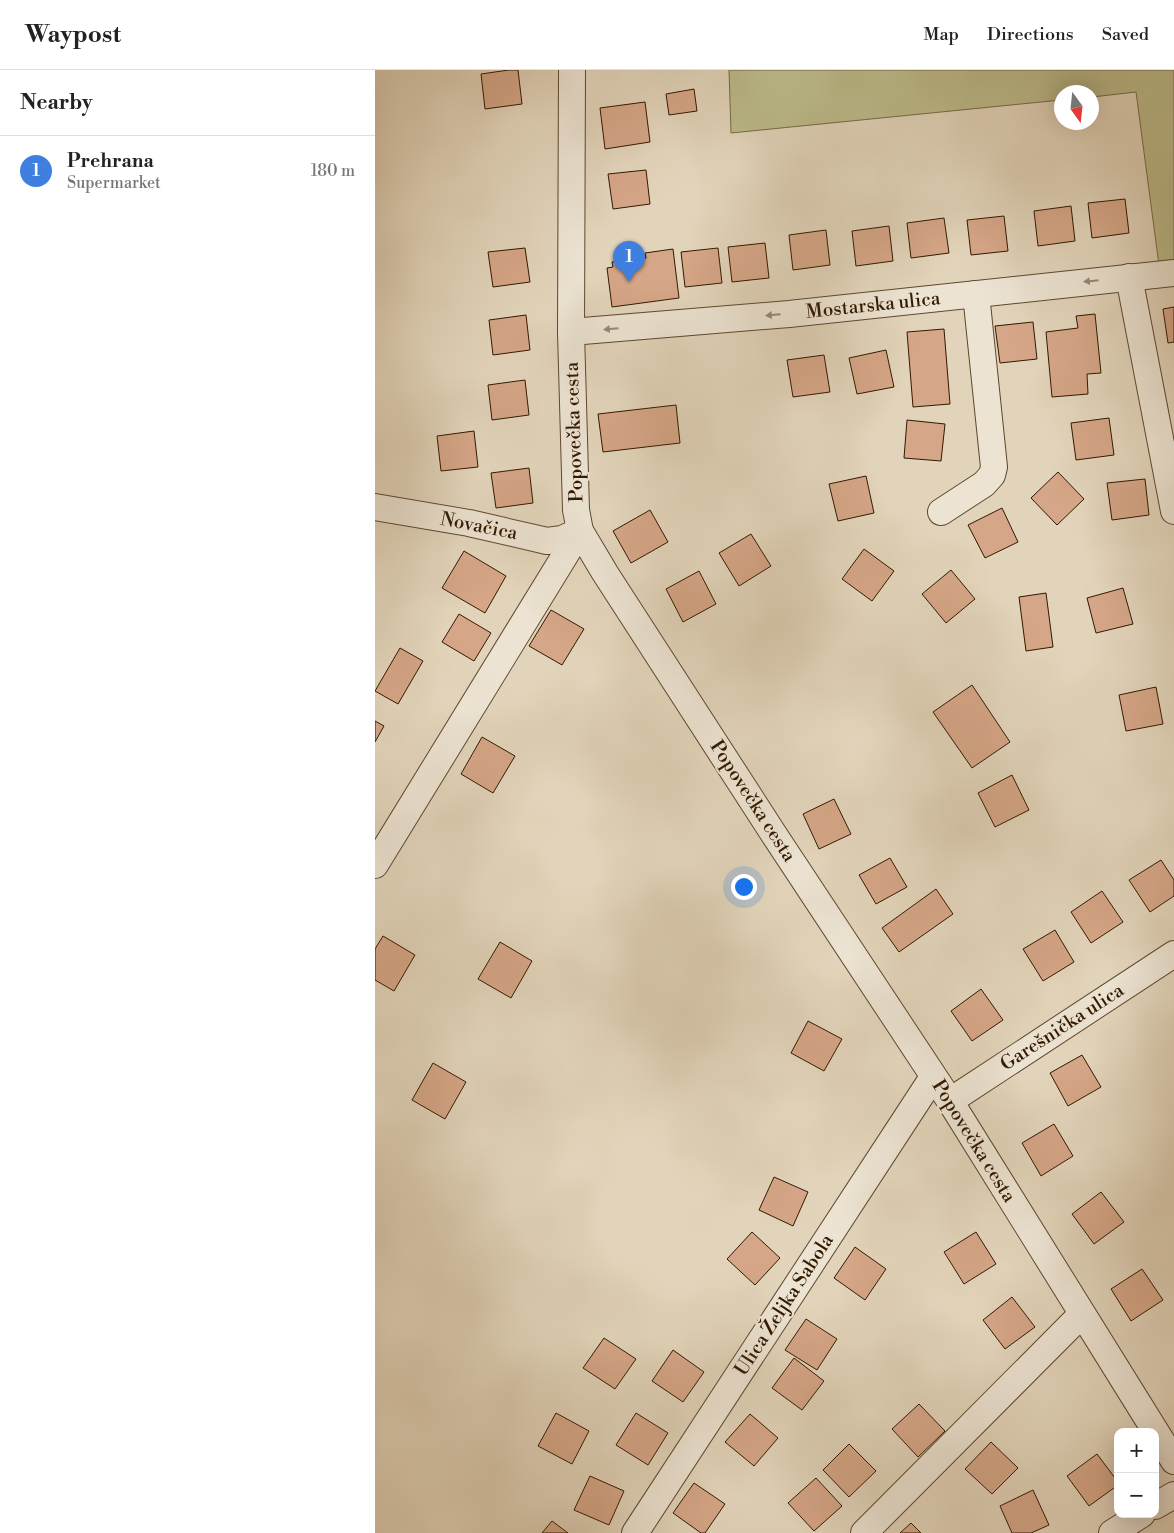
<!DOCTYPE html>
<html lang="en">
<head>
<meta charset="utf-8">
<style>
	body { margin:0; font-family:"Libre Bodoni",serif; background:#f2f2f2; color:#222 }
	.controls { position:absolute; right:15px; bottom:15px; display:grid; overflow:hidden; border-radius:10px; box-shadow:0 5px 20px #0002 }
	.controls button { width:45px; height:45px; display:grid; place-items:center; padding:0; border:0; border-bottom:1px solid #e0e0e0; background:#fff; color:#222; font:25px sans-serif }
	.compass { position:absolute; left:679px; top:15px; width:45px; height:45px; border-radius:50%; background:#fff; box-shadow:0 5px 20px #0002; rotate:165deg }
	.you { position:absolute; left:368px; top:816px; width:18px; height:18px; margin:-12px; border:4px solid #fff; border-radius:50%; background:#1a73e8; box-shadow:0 0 0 8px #1a73e833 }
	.badge { display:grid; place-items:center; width:32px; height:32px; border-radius:50%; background:#7c3aed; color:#fff; font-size:16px; font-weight:700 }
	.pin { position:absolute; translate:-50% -41px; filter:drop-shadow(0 1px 2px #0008) }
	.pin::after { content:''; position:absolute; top:26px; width:18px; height:15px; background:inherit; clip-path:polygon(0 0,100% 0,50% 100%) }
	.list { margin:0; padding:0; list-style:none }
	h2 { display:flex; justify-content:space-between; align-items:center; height:65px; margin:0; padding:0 20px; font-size:21px }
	h2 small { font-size:16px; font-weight:400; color:#767676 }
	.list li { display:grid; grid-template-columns:32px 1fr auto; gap:15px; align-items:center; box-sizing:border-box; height:70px; padding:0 20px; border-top:1px solid #e0e0e0 }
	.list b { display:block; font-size:19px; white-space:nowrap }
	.list p { margin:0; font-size:16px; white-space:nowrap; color:#767676 }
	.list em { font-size:16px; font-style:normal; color:#767676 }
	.map { position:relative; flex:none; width:799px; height:1463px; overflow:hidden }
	header { display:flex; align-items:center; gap:30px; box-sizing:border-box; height:70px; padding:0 25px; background:#fff; border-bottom:1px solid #e0e0e0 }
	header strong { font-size:24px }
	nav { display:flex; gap:28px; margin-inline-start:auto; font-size:18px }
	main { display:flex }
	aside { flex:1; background:#fff }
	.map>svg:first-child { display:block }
	.green { fill:#bcba8a; stroke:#776a45 }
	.building { fill:#d5a687; stroke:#321900 }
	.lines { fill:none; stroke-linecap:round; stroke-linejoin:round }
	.street-casing { stroke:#5e482e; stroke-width:28 }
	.street { stroke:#ece3d2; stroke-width:26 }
	.oneway { fill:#988874 }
	.labels { text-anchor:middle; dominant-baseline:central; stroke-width:4; stroke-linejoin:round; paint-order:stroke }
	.street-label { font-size:19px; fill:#321900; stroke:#ece3d2 }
</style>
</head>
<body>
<header>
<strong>Waypost</strong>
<nav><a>Map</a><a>Directions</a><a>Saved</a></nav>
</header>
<main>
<aside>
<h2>Nearby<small></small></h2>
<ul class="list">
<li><span class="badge" style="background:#3f7fe0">1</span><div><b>Prehrana</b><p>Supermarket</p></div><em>180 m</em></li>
</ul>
</aside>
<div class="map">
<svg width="799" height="1463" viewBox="0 0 799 1463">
	<rect width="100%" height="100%" fill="#e2d4ba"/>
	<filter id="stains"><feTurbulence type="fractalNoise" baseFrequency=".004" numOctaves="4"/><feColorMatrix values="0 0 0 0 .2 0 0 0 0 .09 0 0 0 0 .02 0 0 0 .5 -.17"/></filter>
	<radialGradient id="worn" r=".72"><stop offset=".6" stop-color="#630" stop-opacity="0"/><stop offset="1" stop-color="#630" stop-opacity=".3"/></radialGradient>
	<polygon class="green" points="354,0 799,0 799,193 784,195 761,22 717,27 716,22 686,22 686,30 356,63"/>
	<g class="building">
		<polygon points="134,0 143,0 147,34 110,39 106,4"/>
		<polygon points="319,19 322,41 294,45 291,24"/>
		<polygon points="270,32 275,72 230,79 225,38"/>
		<polygon points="271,100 275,134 238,139 233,104"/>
		<polygon points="750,129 754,163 717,168 713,133"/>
		<polygon points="696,136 700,171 663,176 659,141"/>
		<polygon points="629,146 633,181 596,185 592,150"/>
		<polygon points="569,148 574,183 536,188 532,153"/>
		<polygon points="514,156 518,191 481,196 477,161"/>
		<polygon points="451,160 455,195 418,200 414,165"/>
		<polygon points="390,173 394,208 357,212 353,177"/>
		<polygon points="150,178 155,212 118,217 113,182"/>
		<polygon points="343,178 347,213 310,217 306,182"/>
		<polygon points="298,179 304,228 237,237 232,198 238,197 237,192 271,188 270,183"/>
		<polygon points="799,237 799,272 793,273 788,239"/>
		<polygon points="720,244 726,303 712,304 713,324 677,327 671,262 703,258 701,246"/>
		<polygon points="151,245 155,280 118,285 114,250"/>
		<polygon points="658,252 662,289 625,293 620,256"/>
		<polygon points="569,259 575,334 538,337 532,262"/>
		<polygon points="511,280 519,317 482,324 474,288"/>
		<polygon points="449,285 455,322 418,327 412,290"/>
		<polygon points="150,310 154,345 117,350 113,315"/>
		<polygon points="301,335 305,373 228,382 223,344"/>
		<polygon points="734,348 739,385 701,390 696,353"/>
		<polygon points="532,350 570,354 566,391 529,388"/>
		<polygon points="99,361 103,397 66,401 62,366"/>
		<polygon points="154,398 158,433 121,438 116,403"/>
		<polygon points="683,402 709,429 682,455 656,428"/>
		<polygon points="491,406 499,443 463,451 454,414"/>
		<polygon points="770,409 774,445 737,450 732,413"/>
		<polygon points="627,438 643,472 610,488 593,455"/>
		<polygon points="275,440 293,472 256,493 238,461"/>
		<polygon points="376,464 396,496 364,516 344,483"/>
		<polygon points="489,479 519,501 497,531 467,509"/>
		<polygon points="89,481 131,506 110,543 67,518"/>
		<polygon points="576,500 600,529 571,553 547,524"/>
		<polygon points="324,501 341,534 308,552 291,519"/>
		<polygon points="748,518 758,554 721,563 712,528"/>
		<polygon points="671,523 678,577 651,581 644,527"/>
		<polygon points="176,540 209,559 187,595 154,576"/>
		<polygon points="84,544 116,563 99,591 67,572"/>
		<polygon points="25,578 48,591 23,634 0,621"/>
		<polygon points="597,615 635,672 597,698 558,642"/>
		<polygon points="781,617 788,654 751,661 744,625"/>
		<polygon points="0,651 9,656 0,672"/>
		<polygon points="107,667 140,686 118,723 86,704"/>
		<polygon points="637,705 654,740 620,757 603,723"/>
		<polygon points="459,729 476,764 444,779 428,744"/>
		<polygon points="515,788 532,817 501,834 484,805"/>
		<polygon points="786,790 799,810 799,826 775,842 754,810"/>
		<polygon points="561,819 578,844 524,882 507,858"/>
		<polygon points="727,821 748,852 716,873 696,842"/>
		<polygon points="680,860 699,892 668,911 648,879"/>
		<polygon points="8,866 40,885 19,921 0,910 0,879"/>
		<polygon points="125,872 157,891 136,928 103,909"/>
		<polygon points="606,919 628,950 597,971 576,941"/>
		<polygon points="433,951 467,969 449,1001 416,983"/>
		<polygon points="707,985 726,1017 693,1036 675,1003"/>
		<polygon points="58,993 91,1012 70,1049 37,1030"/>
		<polygon points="679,1054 698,1086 666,1106 647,1073"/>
		<polygon points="399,1107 433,1122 418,1156 384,1140"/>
		<polygon points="726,1122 749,1152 719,1174 697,1144"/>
		<polygon points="377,1162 405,1188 380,1215 352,1189"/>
		<polygon points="601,1162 621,1194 589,1214 569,1182"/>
		<polygon points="480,1177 511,1199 490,1230 459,1208"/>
		<polygon points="767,1199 788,1230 756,1251 736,1219"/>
		<polygon points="637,1227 660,1257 630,1279 608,1250"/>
		<polygon points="431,1249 462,1269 442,1300 410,1280"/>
		<polygon points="229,1268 261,1289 240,1319 208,1298"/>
		<polygon points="298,1280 329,1302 308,1332 277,1311"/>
		<polygon points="419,1288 449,1311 427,1340 397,1318"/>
		<polygon points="544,1334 570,1361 543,1387 517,1359"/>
		<polygon points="181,1343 214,1361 197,1394 163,1376"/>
		<polygon points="261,1343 293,1363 273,1395 241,1375"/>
		<polygon points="375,1344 403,1368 379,1396 350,1372"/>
		<polygon points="616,1372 643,1398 617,1424 590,1399"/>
		<polygon points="474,1374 501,1401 474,1427 448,1400"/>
		<polygon points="722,1384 743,1412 743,1415 714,1436 692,1406"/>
		<polygon points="215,1406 249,1421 234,1455 199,1440"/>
		<polygon points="441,1408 467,1436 439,1461 413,1433"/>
		<polygon points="319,1413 350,1434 330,1463 326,1463 298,1443"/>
		<polygon points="658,1420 674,1455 656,1463 637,1463 625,1436"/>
		<polygon points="177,1451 193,1463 167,1463"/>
		<polygon points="536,1453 546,1463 525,1463"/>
	</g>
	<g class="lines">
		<defs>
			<g id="street">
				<polyline points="197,0 196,262 201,440 205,461 230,503 398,763 575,1031 799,1391"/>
				<polyline points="754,207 799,441"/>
				<polyline points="196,262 414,244 799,203"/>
				<polyline points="0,437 94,453 172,471 187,469 205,461"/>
				<polyline points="566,442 609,414 617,405 619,397 601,224"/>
				<polyline points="0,795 205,461"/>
				<polyline points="575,1031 799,884"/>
				<polyline points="780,1436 799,1425"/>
				<polyline points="260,1463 558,1007"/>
				<polyline points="489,1463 707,1244"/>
				<polyline points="737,1463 767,1444"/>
			</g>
		</defs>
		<use href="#street" class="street-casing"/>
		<use href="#street" class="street"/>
	</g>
	<defs><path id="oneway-solid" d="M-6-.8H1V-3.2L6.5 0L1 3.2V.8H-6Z" transform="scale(1.25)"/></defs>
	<g class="oneway">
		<use href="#oneway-solid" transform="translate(716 211) rotate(174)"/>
		<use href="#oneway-solid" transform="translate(398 245) rotate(175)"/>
		<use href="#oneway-solid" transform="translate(236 259) rotate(175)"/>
	</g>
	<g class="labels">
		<g class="street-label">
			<text transform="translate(498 235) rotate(-6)">Mostarska ulica</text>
			<text transform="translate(199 362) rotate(-92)">Popovečka cesta</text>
			<text transform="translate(104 456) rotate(11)">Novačica</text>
			<text transform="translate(378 731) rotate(57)">Popovečka cesta</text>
			<text transform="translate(687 957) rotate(-33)">Garešnička ulica</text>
			<text transform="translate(599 1071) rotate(58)">Popovečka cesta</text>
			<text transform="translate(409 1235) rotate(-57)">Ulica Željka Sabola</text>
		</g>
	</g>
	<rect width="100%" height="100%" filter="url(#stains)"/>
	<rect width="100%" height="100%" fill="url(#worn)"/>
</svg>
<div class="controls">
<button>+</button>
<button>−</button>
</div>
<svg class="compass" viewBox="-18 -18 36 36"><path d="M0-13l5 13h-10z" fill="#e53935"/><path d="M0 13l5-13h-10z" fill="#767676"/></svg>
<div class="you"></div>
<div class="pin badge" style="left:254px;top:212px;background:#3f7fe0">1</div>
</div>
</main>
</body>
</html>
